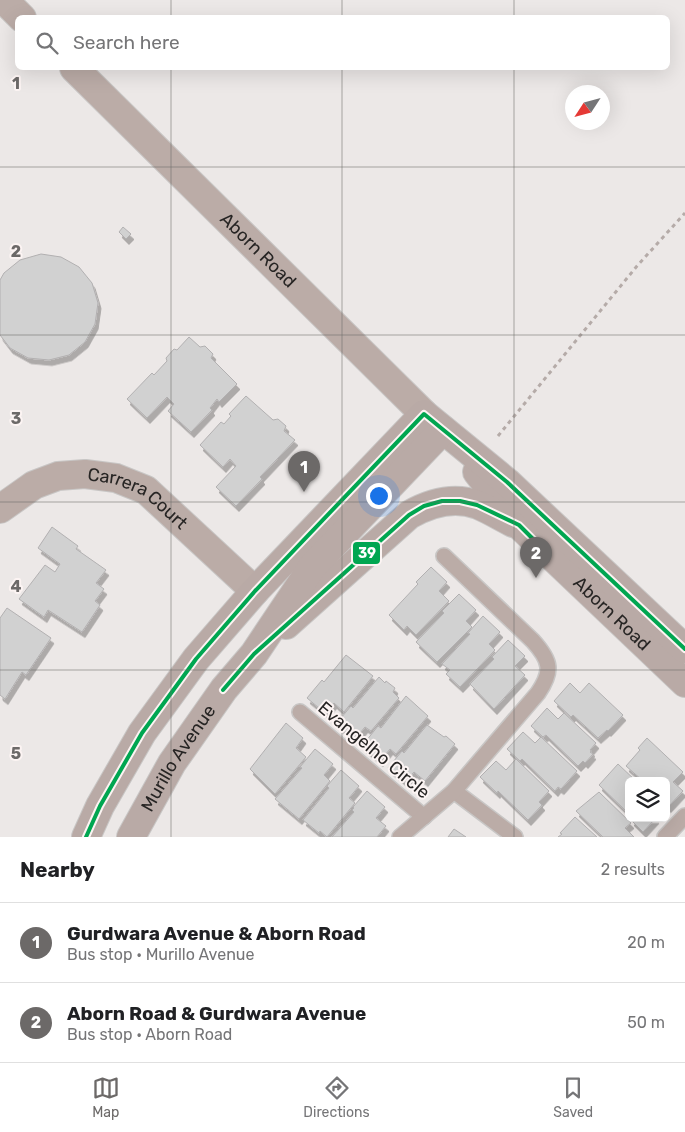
<!DOCTYPE html>
<html lang="en">
<head>
<meta charset="utf-8">
<style>
	body { margin:0; font-family:Rubik,sans-serif; background:#f6f6f6; color:#202124 }
	.controls { position:absolute; right:15px; bottom:15px; display:grid; overflow:hidden; border-radius:8px; box-shadow:0 5px 20px #0002 }
	.controls button { width:45px; height:45px; display:grid; place-items:center; padding:0; border:0; border-bottom:1px solid #e0e0e0; background:#fff; color:#202124; font:25px sans-serif }
	.compass { position:absolute; left:565px; top:85px; width:45px; height:45px; border-radius:50%; background:#fff; box-shadow:0 5px 20px #0002; rotate:234deg }
	.you { position:absolute; left:378px; top:495px; width:18px; height:18px; margin:-12px; border:4px solid #fff; border-radius:50%; background:#1a73e8; box-shadow:0 0 0 8px #1a73e833 }
	.badge { display:grid; place-items:center; width:32px; height:32px; border-radius:50%; background:#6c6968; color:#fff; font-size:16px; font-weight:700 }
	.pin { position:absolute; translate:-50% -41px; filter:drop-shadow(0 1px 2px #0008) }
	.pin::after { content:''; position:absolute; top:26px; width:18px; height:15px; background:inherit; clip-path:polygon(0 0,100% 0,50% 100%) }
	.list { margin:0; padding:0; list-style:none }
	h2 { display:flex; justify-content:space-between; align-items:center; height:65px; margin:0; padding:0 20px; font-size:21px }
	h2 small { font-size:16px; font-weight:400; color:#757577 }
	.list li { display:grid; grid-template-columns:32px 1fr auto; gap:15px; align-items:center; box-sizing:border-box; height:80px; padding:0 20px; border-top:1px solid #e0e0e0 }
	.list b { display:block; font-size:19px; white-space:nowrap }
	.list p { margin:0; font-size:16px; white-space:nowrap; color:#757577 }
	.list em { font-size:16px; font-style:normal; color:#757577 }
	.icon { flex:none; width:28px; height:28px; fill:none; stroke:currentColor; stroke-width:2; stroke-linecap:round; stroke-linejoin:round }
	.map { position:relative; flex:none; width:685px; height:837px; overflow:hidden }
	.search { position:absolute; background:#fff; box-shadow:0 5px 20px #0002; left:15px; right:15px; top:15px; height:55px; display:flex; align-items:center; gap:12px; box-sizing:border-box; padding:0 18px; border-radius:8px; color:#757577; font-size:19px }
	.sheet { height:225px; background:#fff }
	nav { display:flex; justify-content:space-around; align-items:center; box-sizing:border-box; height:70px; border-top:1px solid #e0e0e0; background:#fff; font-size:14px; color:#757577 }
	nav a { display:grid; justify-items:center; gap:2px }
	nav .on { color:#6c6968 }
	.map>svg:first-child { display:block }
	.building { fill:#d1d1d1; stroke:#b2b0b1; filter:url(#shadow) }
	.lines { fill:none; stroke-linecap:round; stroke-linejoin:round }
	.lane-casing { stroke:#c8c6c5; stroke-width:18 }
	.street-casing { stroke:#c8c6c5; stroke-width:30 }
	.secondary-casing { stroke:#c8c6c5; stroke-width:30 }
	.path { stroke:#b5aba8; stroke-width:3; stroke-dasharray:4 4; stroke-linecap:butt }
	.lane { stroke:#bbaca7; stroke-width:15 }
	.street { stroke:#bbaca7; stroke-width:28 }
	.secondary { stroke:#b9aaa6; stroke-width:28 }
	.bus-1-casing { stroke:#fcf4f3; stroke-width:8 }
	.bus-1 { stroke:#00a651; stroke-width:4 }
	.grid { fill:none; stroke:#6c6968; stroke-width:1; stroke-opacity:0.55 }
	.labels { text-anchor:middle; dominant-baseline:central; stroke-width:4; stroke-linejoin:round; paint-order:stroke }
	.street-label { font-size:18px; fill:#272524; stroke:#fcf4f3 }
	.grid-label { font-size:16px; text-anchor:middle; font-weight:bold; fill:#6c6968; stroke:#fcf4f3; stroke-width:4; stroke-linejoin:round; paint-order:stroke }
	.line-badge { stroke:#fcf4f3; stroke-width:2 }
	.badge-label { font-size:14px; text-anchor:middle; font-weight:bold; fill:#fff }
</style>
</head>
<body>
<div class="map">
<svg width="685" height="837" viewBox="0 0 685 837">
	<defs>
		<filter id="shadow"><feDropShadow dx="3" dy="5.5" stdDeviation="0" flood-color="#0004"/></filter>
	</defs>
	<rect width="100%" height="100%" fill="#ece8e7"/>
	<g class="building">
		<polygon points="123,227 131,234 126,239 119,232"/>
		<polygon points="41,254 61,257 79,267 92,283 98,303 95,324 85,342 69,355 49,360 28,358 10,348 0,335 0,280 4,273 20,260"/>
		<polygon points="189,337 200,347 205,346 213,354 211,358 237,384 219,402 217,399 210,408 212,410 191,432 168,411 174,404 167,397 147,418 127,399 152,373 154,375 167,361 166,358 174,349 177,350"/>
		<polygon points="246,396 273,420 278,419 286,426 284,431 295,440 260,477 262,479 236,506 216,487 236,466 230,459 223,467 200,445 221,422 224,424 231,416 229,414"/>
		<polygon points="52,527 78,546 76,549 106,570 96,583 104,589 95,601 100,605 82,632 48,610 44,617 19,599 45,565 55,572 60,564 38,548"/>
		<polygon points="431,567 447,582 439,591 449,601 416,635 407,626 404,630 389,615 418,584 416,582"/>
		<polygon points="459,594 476,610 466,621 472,627 437,662 416,642 444,613 442,611"/>
		<polygon points="7,608 51,638 26,675 22,672 5,699 0,695 0,618"/>
		<polygon points="483,616 500,632 489,644 495,650 460,687 446,674 450,670 442,664 470,634 468,633"/>
		<polygon points="508,640 525,656 515,666 525,675 494,709 470,684 494,659 492,657"/>
		<polygon points="346,655 373,676 344,712 334,703 325,713 307,698 322,680 324,682"/>
		<polygon points="379,677 385,683 386,681 395,688 393,692 399,698 371,731 365,727 355,739 336,724 351,706 353,708"/>
		<polygon points="570,683 580,693 589,683 623,715 608,731 607,730 598,738 573,715 571,717 554,701"/>
		<polygon points="406,696 428,716 396,754 390,749 380,761 362,746 378,726 381,728"/>
		<polygon points="547,708 558,719 564,713 596,743 590,750 592,751 590,752 593,754 585,763 583,761 578,766 546,735 543,737 531,726"/>
		<polygon points="286,723 303,738 296,748 306,757 275,794 250,769"/>
		<polygon points="427,725 444,737 446,736 455,744 425,781 414,772 405,782 388,768 402,751 404,753"/>
		<polygon points="523,732 535,743 541,737 577,771 561,789 558,787 555,791 522,759 520,761 507,749"/>
		<polygon points="647,738 683,772 673,782 683,791 668,807 666,806 666,781 643,781 626,766 640,750 638,748"/>
		<polygon points="315,749 333,764 324,775 330,781 299,819 275,799 302,768 300,767"/>
		<polygon points="516,759 549,791 539,802 542,805 528,820 498,791 497,793 480,777 496,761 506,770"/>
		<polygon points="618,764 636,781 629,781 629,814 599,785"/>
		<polygon points="341,770 359,786 349,798 355,803 327,837 320,831 319,833 303,820 329,788 327,786"/>
		<polygon points="367,791 385,807 376,818 386,826 377,837 332,837 354,812 352,810 354,808 353,807"/>
		<polygon points="599,792 631,823 625,828 634,837 603,837 576,811"/>
		<polygon points="575,817 597,837 558,837 562,834 560,833"/>
		<polygon points="633,818 656,818 643,832 631,820"/>
		<polygon points="454,829 466,837 448,837"/>
	</g>
	<g class="lines">
		<defs>
			<g id="lane">
				<polyline points="300,712 424,817"/>
				<polyline points="454,791 515,837"/>
				<path d="M 400,837 L 454,791 L 538,693 C 553,671 551,661 533,641 L 444,556"/>
				<polyline points="665,837 685,816"/>
			</g>
			<g id="street">
				<polyline points="4,0 22,18"/>
				<path id="s1" d="M 74,68 L 424,414"/>
				<path id="s2" d="M 0,509 L 34,485 L 58,476 L 85,474 L 116,478 L 146,490 L 255,591"/>
			</g>
			<g id="secondary">
				<path id="s3" d="M 477,472 L 519,525 L 685,683"/>
				<path d="M 286,625 L 409,515 C 430,503 454,496 478,505 C 490,510 501,517 513,523"/>
				<polyline points="86,837 100,806 142,733 196,659 255,591 424,414 507,482 685,649"/>
				<path id="s4" d="M 131,837 L 172,763 L 224,689 L 254,654 L 313,566 L 443,430"/>
			</g>
		</defs>
		<use href="#lane" class="lane-casing"/>
		<use href="#street" class="street-casing"/>
		<use href="#secondary" class="secondary-casing"/>
		<polyline class="path" points="498,436 637,266 685,213"/>
		<use href="#lane" class="lane"/>
		<use href="#street" class="street"/>
		<use href="#secondary" class="secondary"/>
		<defs>
			<g id="bus-1">
				<polyline points="223,690 254,654 409,515 424,506 442,501 460,501 477,505 519,525 536,542"/>
				<polyline points="86,837 100,806 142,733 196,659 255,591 424,414 507,482 685,649"/>
			</g>
		</defs>
		<use href="#bus-1" class="bus-1-casing"/>
		<use href="#bus-1" class="bus-1"/>
	</g>
	<path class="grid" d="M 171,0 L 171,18M 342,0 L 342,18M 514,0 L 514,18M 171,68 L 171,837M 342,68 L 342,837M 514,68 L 514,837M 0,167 L 685,167M 0,335 L 685,335M 0,502 L 685,502M 0,670 L 685,670"/>
	<g class="labels">
		<g class="street-label">
			<text stroke="none"><textPath href="#s1" startOffset="259">Aborn Road</textPath></text>
			<text stroke="none"><textPath href="#s2" startOffset="154">Carrera Court</textPath></text>
			<text stroke="none"><textPath href="#s3" startOffset="196">Aborn Road</textPath></text>
			<text transform="translate(374 750) rotate(40)">Evangelho Circle</text>
			<text stroke="none"><textPath href="#s4" startOffset="92">Murillo Avenue</textPath></text>
		</g>
	</g>
	<g class="grid-label">
		<text x="16" y="89">1</text>
		<text x="16" y="257">2</text>
		<text x="16" y="424">3</text>
		<text x="16" y="592">4</text>
		<text x="16" y="759">5</text>
	</g>
	<rect class="line-badge" x="352" y="541" width="29" height="24" rx="5" fill="#00a651"/>
	<g class="badge-label">
		<text x="367" y="558">39</text>
	</g>
</svg>
<div class="controls">
<button><svg class="icon" aria-label="layers" viewBox="0 0 24 24"><path d="M12 4l9 5-9 5-9-5zM3 14l9 5 9-5"/></svg></button>
</div>
<svg class="compass" viewBox="-18 -18 36 36"><path d="M0-13l5 13h-10z" fill="#e53935"/><path d="M0 13l5-13h-10z" fill="#757577"/></svg>
<div class="you"></div>
<div class="pin badge" style="left:304px;top:492px">1</div>
<div class="pin badge" style="left:536px;top:578px">2</div>
<div class="search"><svg class="icon" aria-label="search" viewBox="0 0 24 24"><circle cx="10" cy="10" r="6"/><path d="M15 15l6 6"/></svg>Search here</div>
</div>
<section class="sheet">
<h2>Nearby<small>2 results</small></h2>
<ul class="list">
<li><span class="badge">1</span><div><b>Gurdwara Avenue &amp; Aborn Road</b><p>Bus stop · Murillo Avenue</p></div><em>20 m</em></li>
<li><span class="badge">2</span><div><b>Aborn Road &amp; Gurdwara Avenue</b><p>Bus stop · Aborn Road</p></div><em>50 m</em></li>
</ul>
</section>
<nav>
<a class="on"><svg class="icon" aria-label="map" viewBox="0 0 24 24"><path d="M3 6l6-2 6 2 6-2v14l-6 2-6-2-6 2zM9 4v14M15 6v14"/></svg>Map</a>
<a><svg class="icon" aria-label="directions" viewBox="0 0 24 24"><path d="M12 3l9 9-9 9-9-9zM9 14v-3h6M13 9l2 2-2 2"/></svg>Directions</a>
<a><svg class="icon" aria-label="saved" viewBox="0 0 24 24"><path d="M7 4h10v16l-5-4-5 4z"/></svg>Saved</a>
</nav>
</body>
</html>
